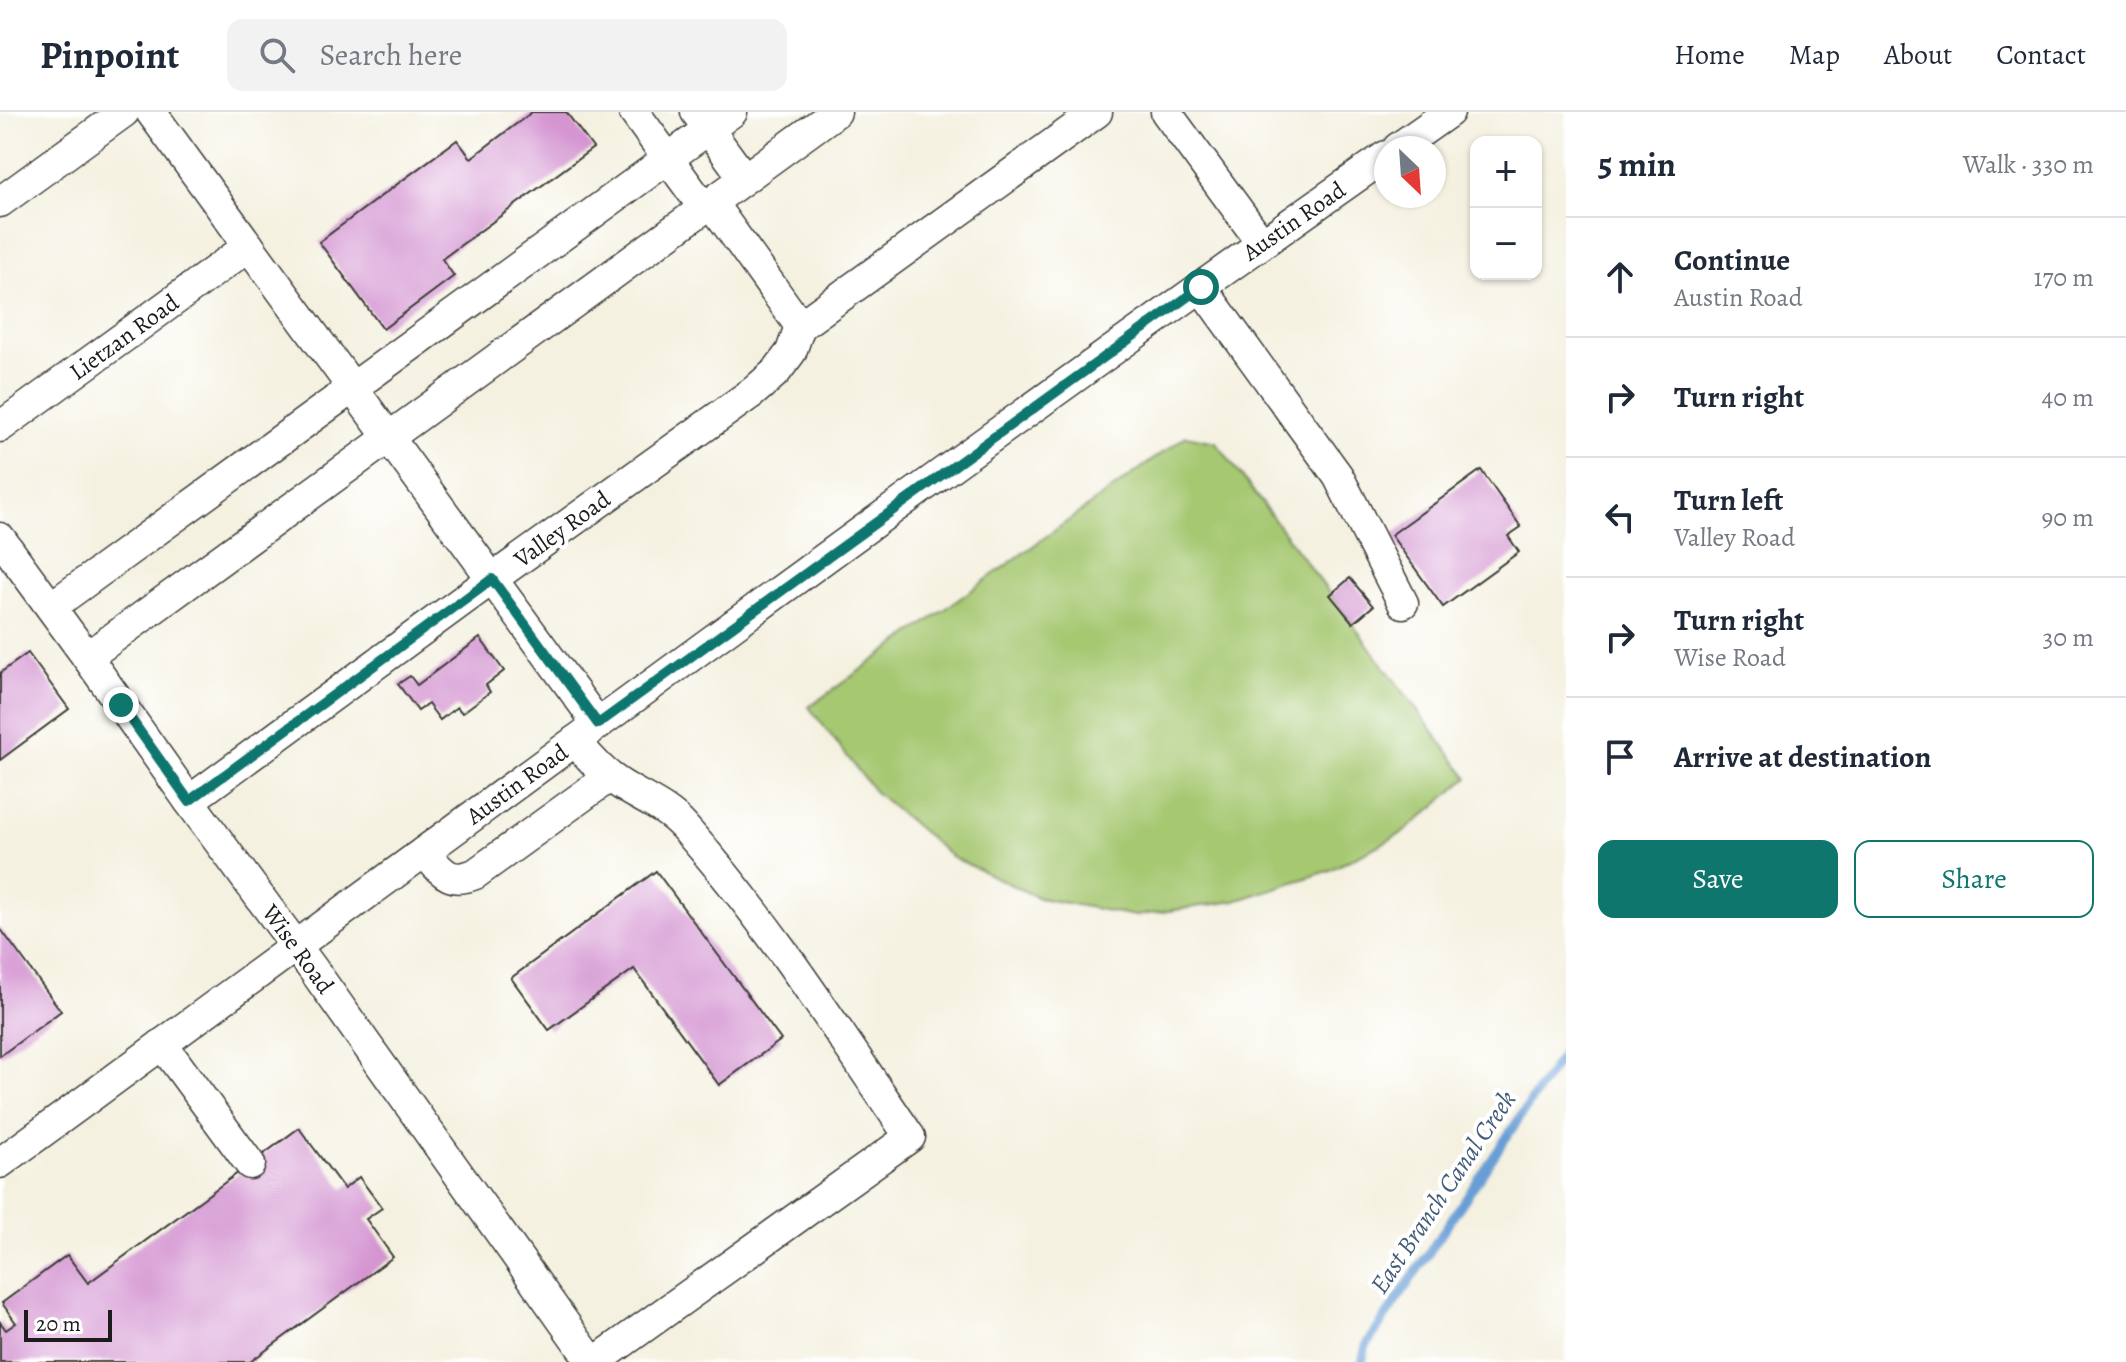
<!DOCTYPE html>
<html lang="en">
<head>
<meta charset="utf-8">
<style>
	body { margin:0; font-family:Alegreya,serif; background:#f2f2f3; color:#1f2937 }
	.controls { position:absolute; right:24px; top:24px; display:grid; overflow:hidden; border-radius:16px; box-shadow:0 2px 6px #0004 }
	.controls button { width:72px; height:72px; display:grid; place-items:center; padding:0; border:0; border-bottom:2px solid #e0e1e3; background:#fff; color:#1f2937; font:40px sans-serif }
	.compass { position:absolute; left:1374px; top:24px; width:72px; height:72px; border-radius:50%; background:#fff; box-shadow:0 2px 6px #0004; rotate:155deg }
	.scale { position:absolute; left:24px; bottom:20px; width:88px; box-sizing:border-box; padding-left:8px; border:4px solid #1c1c1c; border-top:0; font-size:22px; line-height:28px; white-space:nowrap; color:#1c1c1c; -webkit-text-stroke:6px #fff; paint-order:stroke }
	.stop { position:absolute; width:24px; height:24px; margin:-18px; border:6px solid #0f766e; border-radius:50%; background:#fff }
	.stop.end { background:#0f766e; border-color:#fff; box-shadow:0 2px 8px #0008 }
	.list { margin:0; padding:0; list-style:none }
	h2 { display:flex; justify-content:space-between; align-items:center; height:104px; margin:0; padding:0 32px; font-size:34px }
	h2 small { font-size:26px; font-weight:400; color:#747a83 }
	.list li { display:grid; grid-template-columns:52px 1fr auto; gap:24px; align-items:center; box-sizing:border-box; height:120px; padding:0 32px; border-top:2px solid #e0e1e3 }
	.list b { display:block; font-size:30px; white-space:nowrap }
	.list p { margin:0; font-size:26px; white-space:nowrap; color:#747a83 }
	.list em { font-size:26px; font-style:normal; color:#747a83 }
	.actions { display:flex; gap:16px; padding:24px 32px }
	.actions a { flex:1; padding:18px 0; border:2px solid #0f766e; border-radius:16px; text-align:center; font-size:28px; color:#0f766e }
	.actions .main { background:#0f766e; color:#fff }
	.icon { flex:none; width:44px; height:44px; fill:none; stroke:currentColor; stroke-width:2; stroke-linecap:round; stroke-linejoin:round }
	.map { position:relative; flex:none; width:1566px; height:1250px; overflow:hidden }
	header { display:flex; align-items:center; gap:48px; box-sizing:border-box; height:112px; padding:0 40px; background:#fff; border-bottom:2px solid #e0e1e3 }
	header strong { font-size:38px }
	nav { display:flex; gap:44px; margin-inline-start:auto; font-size:28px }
	.search { width:560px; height:72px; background:#f2f2f3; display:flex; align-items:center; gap:20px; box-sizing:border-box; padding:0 28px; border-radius:16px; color:#747a83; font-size:30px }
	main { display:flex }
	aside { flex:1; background:#fff }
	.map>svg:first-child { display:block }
	.green { fill:#a6c871; stroke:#617246; stroke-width:2 }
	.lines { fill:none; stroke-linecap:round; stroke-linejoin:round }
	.stream { stroke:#689ed5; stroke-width:9 }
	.building { fill:#d495d1 }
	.minor-casing { stroke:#3c3c39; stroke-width:33 }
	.minor { stroke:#fff; stroke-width:30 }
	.route { stroke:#0f766e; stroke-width:10 }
	.labels { text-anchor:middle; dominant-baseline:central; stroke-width:8; stroke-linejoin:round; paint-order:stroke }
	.street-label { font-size:24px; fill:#1c1c1c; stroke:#fff }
	.water-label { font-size:26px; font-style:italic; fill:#425d78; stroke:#fff }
</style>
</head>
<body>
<header>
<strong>Pinpoint</strong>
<div class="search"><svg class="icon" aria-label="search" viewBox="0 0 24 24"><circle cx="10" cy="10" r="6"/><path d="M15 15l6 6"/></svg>Search here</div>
<nav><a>Home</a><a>Map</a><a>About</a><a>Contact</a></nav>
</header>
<main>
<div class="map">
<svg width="1566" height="1250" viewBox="0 0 1566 1250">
	<rect width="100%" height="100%" fill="#fff"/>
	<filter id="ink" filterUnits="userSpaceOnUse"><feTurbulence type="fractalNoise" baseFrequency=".0125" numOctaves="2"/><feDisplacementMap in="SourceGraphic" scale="16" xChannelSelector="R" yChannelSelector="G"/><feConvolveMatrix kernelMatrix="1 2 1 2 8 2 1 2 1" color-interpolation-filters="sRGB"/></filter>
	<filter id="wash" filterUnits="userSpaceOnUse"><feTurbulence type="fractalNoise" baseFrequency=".006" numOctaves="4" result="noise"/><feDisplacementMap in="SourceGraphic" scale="32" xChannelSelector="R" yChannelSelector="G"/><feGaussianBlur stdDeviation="1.8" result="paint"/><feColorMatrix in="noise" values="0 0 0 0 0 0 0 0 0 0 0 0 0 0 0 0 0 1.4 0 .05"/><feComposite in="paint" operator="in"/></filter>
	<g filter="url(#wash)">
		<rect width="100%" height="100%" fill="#f4f1e0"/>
		<polygon class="green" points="1186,324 1216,330 1468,666 1403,721 1328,759 1235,789 1135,804 1039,786 952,745 874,679 809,595"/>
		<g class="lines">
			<polyline class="stream" points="1362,1250 1366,1234 1566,937"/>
		</g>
		<g id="blocks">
			<g class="building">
				<polygon points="532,0 566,0 593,36 442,147 454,164 383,217 319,130 457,28 471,46"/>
				<polygon points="1481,358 1521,415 1508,424 1519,440 1443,495 1391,423"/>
				<polygon points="1350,466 1373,494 1353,511 1330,483"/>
				<polygon points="480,526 504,559 486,573 490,580 462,601 457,595 440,608 428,592 418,599 398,572 410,564 417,573"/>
				<polygon points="28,541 69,597 0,648 0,561"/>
				<polygon points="656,759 781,928 719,973 634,857 549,918 511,866"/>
				<polygon points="0,816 61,899 0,944"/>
				<polygon points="299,1016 344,1077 359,1065 382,1096 366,1107 393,1145 250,1250 0,1250 0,1210 6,1218 16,1211 2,1191 67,1143 88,1171"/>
			</g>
		</g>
	</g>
	<g filter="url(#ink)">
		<use href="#blocks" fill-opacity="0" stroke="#3c3c39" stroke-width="2"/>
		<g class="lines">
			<defs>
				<g id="minor">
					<polyline points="151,0 598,612"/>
					<polyline points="634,0 704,96"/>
					<polyline points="696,0 744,66"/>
					<polyline points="1166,0 1262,131"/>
					<polyline points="1398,36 1449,0"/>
					<polyline points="0,90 124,0"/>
					<polyline points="711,90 800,214"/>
					<polyline points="1201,175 1338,364 1403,491"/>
					<polyline points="800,214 1097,0"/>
					<polyline points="0,315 249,134"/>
					<polyline points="0,426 87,545 189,689 315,860 592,1250"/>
					<polyline points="51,495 732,0"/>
					<polyline points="87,545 836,0"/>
					<path d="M 575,629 C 586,641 596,654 609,664 C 632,683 664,692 684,715 C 769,810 838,920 910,1025 L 595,1250"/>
					<polyline points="189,689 492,467 753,280 776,260 791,240 800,214"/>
					<path d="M 424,740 C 441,758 448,773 475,762 L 609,665"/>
					<polyline points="162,932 250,1052"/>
					<path d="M 0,1051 C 461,714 919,372 1386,44"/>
				</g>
			</defs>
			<use href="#minor" class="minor-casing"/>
			<use href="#minor" class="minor"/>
		</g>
	</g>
	<g class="lines" filter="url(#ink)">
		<polyline class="route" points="121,593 189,689 492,467 598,612 1201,175"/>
	</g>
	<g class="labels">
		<g class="street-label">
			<text transform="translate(1294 109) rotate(-35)">Austin Road</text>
			<text transform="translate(124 225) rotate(-36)">Lietzan Road</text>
			<text transform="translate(562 417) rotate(-36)">Valley Road</text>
			<text transform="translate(517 672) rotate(-36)">Austin Road</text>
			<text transform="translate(298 837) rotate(54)">Wise Road</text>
		</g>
		<g class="water-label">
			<text transform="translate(1443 1080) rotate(-56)">East Branch Canal Creek</text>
		</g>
	</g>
</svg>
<div class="controls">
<button>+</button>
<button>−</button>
</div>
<svg class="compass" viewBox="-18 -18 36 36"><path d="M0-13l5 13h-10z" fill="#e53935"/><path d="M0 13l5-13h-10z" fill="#747a83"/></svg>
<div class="scale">20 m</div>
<div class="stop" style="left:1201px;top:175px"></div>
<div class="stop end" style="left:121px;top:593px"></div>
</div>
<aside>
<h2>5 min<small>Walk · 330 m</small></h2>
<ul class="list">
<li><svg class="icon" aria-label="ahead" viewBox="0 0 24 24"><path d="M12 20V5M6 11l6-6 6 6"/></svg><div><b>Continue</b><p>Austin Road</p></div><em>170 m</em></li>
<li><svg class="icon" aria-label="right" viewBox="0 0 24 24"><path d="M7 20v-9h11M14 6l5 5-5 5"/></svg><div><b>Turn right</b></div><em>40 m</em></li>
<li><svg class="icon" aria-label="left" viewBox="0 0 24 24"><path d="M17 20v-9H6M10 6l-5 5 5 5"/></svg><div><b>Turn left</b><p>Valley Road</p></div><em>90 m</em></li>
<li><svg class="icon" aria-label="right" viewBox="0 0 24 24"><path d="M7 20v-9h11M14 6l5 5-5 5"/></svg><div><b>Turn right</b><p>Wise Road</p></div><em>30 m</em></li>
<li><svg class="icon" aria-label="arrive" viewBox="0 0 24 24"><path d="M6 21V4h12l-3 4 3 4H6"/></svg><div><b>Arrive at destination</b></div></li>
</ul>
<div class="actions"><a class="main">Save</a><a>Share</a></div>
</aside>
</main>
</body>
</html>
